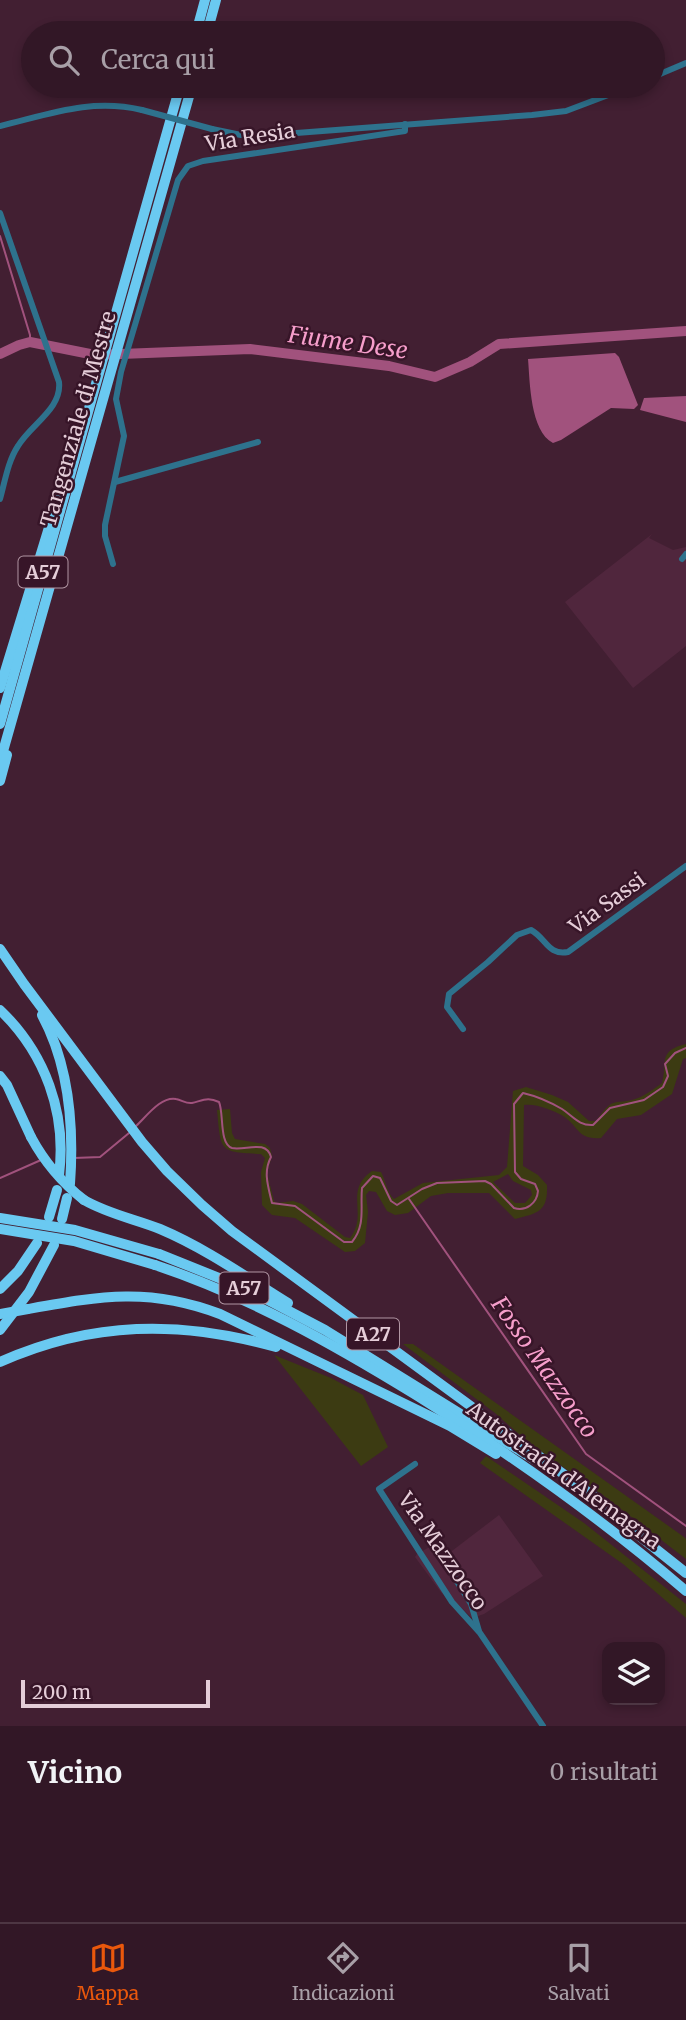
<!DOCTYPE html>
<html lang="it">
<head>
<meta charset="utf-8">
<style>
	body { margin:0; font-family:Merriweather,serif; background:#3a202e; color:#f1f3f6 }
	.controls { position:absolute; right:21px; bottom:21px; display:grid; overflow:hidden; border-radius:14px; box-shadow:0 4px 10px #0003 }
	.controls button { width:63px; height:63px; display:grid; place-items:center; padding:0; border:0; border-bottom:2px solid #4d3643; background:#321726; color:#f1f3f6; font:35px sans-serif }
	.scale { position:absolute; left:21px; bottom:18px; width:189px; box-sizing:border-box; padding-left:7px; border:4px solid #e5cdd8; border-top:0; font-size:19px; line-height:24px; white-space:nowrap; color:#e5cdd8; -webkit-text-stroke:5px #371528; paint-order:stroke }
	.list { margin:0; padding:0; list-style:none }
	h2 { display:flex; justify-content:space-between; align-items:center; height:91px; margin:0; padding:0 28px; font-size:30px }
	h2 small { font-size:23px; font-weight:400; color:#a89fa7 }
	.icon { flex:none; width:38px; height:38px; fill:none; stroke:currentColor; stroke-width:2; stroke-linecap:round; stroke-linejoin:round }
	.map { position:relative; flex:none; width:686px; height:1726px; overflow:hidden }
	.search { position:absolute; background:#321726; box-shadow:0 4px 10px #0003; left:21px; right:21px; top:21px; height:77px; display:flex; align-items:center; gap:18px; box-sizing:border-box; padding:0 24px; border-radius:38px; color:#a89fa7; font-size:26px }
	.sheet { height:196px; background:#321726 }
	nav { display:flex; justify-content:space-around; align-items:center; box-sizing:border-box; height:98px; border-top:2px solid #4d3643; background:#321726; font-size:19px; color:#a89fa7 }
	nav a { display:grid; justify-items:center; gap:4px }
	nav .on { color:#ea580c }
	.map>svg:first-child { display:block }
	.built { fill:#50263d }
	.green { fill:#3c3b12; fill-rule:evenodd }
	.water { fill:#a1527d }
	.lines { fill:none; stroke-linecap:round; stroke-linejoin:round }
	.stream { stroke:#a1527d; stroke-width:2 }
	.river { stroke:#a1527d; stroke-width:10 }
	.minor { stroke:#2e728d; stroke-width:6 }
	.highway { stroke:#6ac9f1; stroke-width:10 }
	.minor-bridge { stroke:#2e728d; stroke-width:6 }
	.highway-bridge { stroke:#6ac9f1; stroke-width:10 }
	.labels { text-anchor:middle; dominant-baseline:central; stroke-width:5; stroke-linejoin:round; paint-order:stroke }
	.shield { fill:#371528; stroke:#b196a3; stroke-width:2 }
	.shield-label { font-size:19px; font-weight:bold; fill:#e5cdd8 }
	.street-label { font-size:21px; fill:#e5cdd8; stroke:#371528 }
	.water-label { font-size:23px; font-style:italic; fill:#f69ecb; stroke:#371528 }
</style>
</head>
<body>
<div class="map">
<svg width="686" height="1726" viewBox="0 0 686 1726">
	<rect width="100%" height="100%" fill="#421f32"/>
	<g class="built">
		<polygon points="652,534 649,538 673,550 686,547 686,646 633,688 565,602"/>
		<polygon points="499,1515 543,1576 484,1614 472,1618 441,1588 443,1595 415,1557 417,1554 433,1545 444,1557"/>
	</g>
	<g class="green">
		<path d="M 686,1044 L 686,1058 L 683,1059 L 672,1094 L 641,1115 L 617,1119 L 601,1138 C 577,1140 579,1126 563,1116 C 553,1110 535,1103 524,1105 L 523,1166 L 538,1175 L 547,1185 C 548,1212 538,1213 515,1219 L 489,1193 L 448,1193 L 431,1196 L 408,1213 L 395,1215 L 387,1211 L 376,1192 L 369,1191 L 366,1195 L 368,1212 L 365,1243 L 355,1251 L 345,1252 L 295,1218 L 272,1215 L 262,1205 L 261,1172 L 265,1158 L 261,1154 C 219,1152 221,1152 217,1110 L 230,1109 L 232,1133 L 235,1139 L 265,1144 L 270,1148 L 272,1156 L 267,1173 L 274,1201 L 277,1203 L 293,1201 L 302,1204 L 345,1237 L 350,1238 C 369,1214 343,1191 372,1171 L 381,1172 C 386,1181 387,1193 394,1199 L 423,1183 L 499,1175 L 507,1167 L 513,1091 L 526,1087 L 552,1095 L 568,1102 L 589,1121 L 596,1121 C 616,1093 613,1107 638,1098 C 646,1095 655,1088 662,1083 C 668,1062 657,1051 686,1044 ZM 508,1174 L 513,1181 L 531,1190 L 532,1195 L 525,1203 L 515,1203 L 493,1182 Z"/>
		<polygon points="403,1344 413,1344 684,1537 686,1539 686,1559 604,1496 528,1442 495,1413"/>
		<polygon points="274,1355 331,1378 363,1395 388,1447 361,1466"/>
		<polygon points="486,1456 584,1523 686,1604 686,1618 623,1564 480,1463"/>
	</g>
	<g class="water">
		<path d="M 615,353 L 619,357 L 638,405 L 634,409 L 611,408 L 561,440 L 553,443 C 530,431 530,382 528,359 Z"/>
		<polygon points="686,396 686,422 640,410 644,398"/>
	</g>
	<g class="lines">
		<g class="stream">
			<polyline points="0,236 30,335 30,342"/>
			<path d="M 136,1126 C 146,1117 161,1096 176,1099 C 182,1100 186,1104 192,1103 C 204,1100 208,1097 219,1102 C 224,1113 219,1144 232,1148 C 245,1151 266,1139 271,1157 C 263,1172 268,1186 272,1203 L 295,1206 L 344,1242 L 352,1242 C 366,1225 360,1207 362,1188 L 373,1176 L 380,1178 L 391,1201 L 397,1205 L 422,1189 L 437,1183 L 485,1181 L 491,1184 L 514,1208 C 526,1212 537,1203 538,1191 L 535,1184 L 521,1179 L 515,1172 L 514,1104 L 523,1093 C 536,1096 550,1102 562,1109 C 573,1116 579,1126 593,1125 L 610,1108 L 644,1100 L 663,1087 L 668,1076 L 665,1064 L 675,1053 L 686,1048"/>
			<polyline points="74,1158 100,1157 129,1133"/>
			<polyline points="0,1178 41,1160"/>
			<polyline points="409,1199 586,1454 686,1526"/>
		</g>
		<polyline class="river" points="0,354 19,345 30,342 95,355 250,349 389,366 435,377 470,362 499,344 686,331"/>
		<g class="minor">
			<polyline points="653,77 686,63"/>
			<path d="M 0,126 C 50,114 91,98 142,110"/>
			<polyline points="212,129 241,135 270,135 532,115 566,111 632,86"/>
			<path d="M 0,213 L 59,382 C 62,409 31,424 18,446 C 8,461 5,481 0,499"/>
			<polyline points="115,482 258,442"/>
			<polyline points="682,559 686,554"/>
			<polyline points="113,564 105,536 105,525 124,436 116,399 121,372 178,180 188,166 203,161 405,131 405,124"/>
			<path d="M 463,1029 L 447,1007 L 449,994 L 488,962 L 517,935 L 531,930 C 546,938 548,956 568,952 L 686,866"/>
			<polyline points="415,1464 379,1489 452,1602 480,1633 543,1726"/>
			<polyline points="434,1545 471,1604 479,1631"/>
		</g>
		<g class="highway">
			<polyline points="196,33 205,0"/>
			<polyline points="207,33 216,0"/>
			<polyline points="0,688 58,498"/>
			<polyline points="0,724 180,86"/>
			<polyline points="0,762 192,86"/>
			<polyline points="0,781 7,755"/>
			<polyline points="0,949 24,984 142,1142 167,1171 202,1205 232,1231 607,1506 613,1515"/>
			<path d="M 0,1010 C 45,1053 67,1113 59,1175"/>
			<path d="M 42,1015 C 69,1065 74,1128 70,1184"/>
			<polyline points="0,1076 7,1085 31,1137"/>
			<path d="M 84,1200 C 108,1214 135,1219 160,1229 C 205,1248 246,1277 288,1303"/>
			<polyline points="49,1217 57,1190"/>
			<polyline points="62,1219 67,1198"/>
			<polyline points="159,1254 249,1290 325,1330 535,1460"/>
			<path d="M 155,1265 C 248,1296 333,1344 416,1395 C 510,1454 601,1518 686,1591"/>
			<polyline points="0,1289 18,1271 37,1243"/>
			<path d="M 28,1309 C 101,1296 149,1287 220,1314 L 450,1426 L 496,1454"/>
			<polyline points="0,1330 29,1292 54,1245"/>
			<path d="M 0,1362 C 92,1321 180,1320 276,1347"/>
			<polyline points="608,1511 686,1573"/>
		</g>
		<polyline class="minor-bridge" points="142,110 212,129"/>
		<g class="highway-bridge">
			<path d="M 31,1137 C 45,1163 61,1182 84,1200"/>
			<polyline points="0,1218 75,1230 159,1254"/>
			<polyline points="0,1229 74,1241 155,1265"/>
			<polyline points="0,1314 28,1309"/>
		</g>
	</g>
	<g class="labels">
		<g class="shield">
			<rect x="18.5" y="556.5" width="49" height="31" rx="5"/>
			<rect x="219.5" y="1272.5" width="49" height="31" rx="5"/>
			<rect x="347" y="1318.5" width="52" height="31" rx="5"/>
		</g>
		<g class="shield-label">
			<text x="43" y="572">A57</text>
			<text x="244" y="1288">A57</text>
			<text x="373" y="1334">A27</text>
		</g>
		<g class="street-label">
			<text transform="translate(250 137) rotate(-9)">Via Resia</text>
			<text transform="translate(78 419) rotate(-74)">Tangenziale di Mestre</text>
			<text transform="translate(607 903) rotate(-36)">Via Sassi</text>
			<text transform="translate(564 1475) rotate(36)">Autostrada d'Alemagna</text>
			<text transform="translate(443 1551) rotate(55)">Via Mazzocco</text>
		</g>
		<g class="water-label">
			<text transform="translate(348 342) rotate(8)">Fiume Dese</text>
			<text transform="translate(545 1367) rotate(55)">Fosso Mazzocco</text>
		</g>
	</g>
</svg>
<div class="controls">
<button><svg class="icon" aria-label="layers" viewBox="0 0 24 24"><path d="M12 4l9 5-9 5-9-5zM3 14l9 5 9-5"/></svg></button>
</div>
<div class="scale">200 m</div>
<div class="search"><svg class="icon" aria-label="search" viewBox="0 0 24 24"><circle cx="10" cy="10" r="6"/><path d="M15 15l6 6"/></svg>Cerca qui</div>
</div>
<section class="sheet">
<h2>Vicino<small>0 risultati</small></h2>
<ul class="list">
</ul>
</section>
<nav>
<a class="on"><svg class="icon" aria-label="map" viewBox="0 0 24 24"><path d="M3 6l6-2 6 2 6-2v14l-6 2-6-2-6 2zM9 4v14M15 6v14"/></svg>Mappa</a>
<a><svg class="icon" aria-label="directions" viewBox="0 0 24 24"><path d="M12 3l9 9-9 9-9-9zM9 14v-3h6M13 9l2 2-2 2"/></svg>Indicazioni</a>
<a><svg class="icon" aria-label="saved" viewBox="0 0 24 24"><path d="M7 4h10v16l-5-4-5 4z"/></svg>Salvati</a>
</nav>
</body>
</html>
